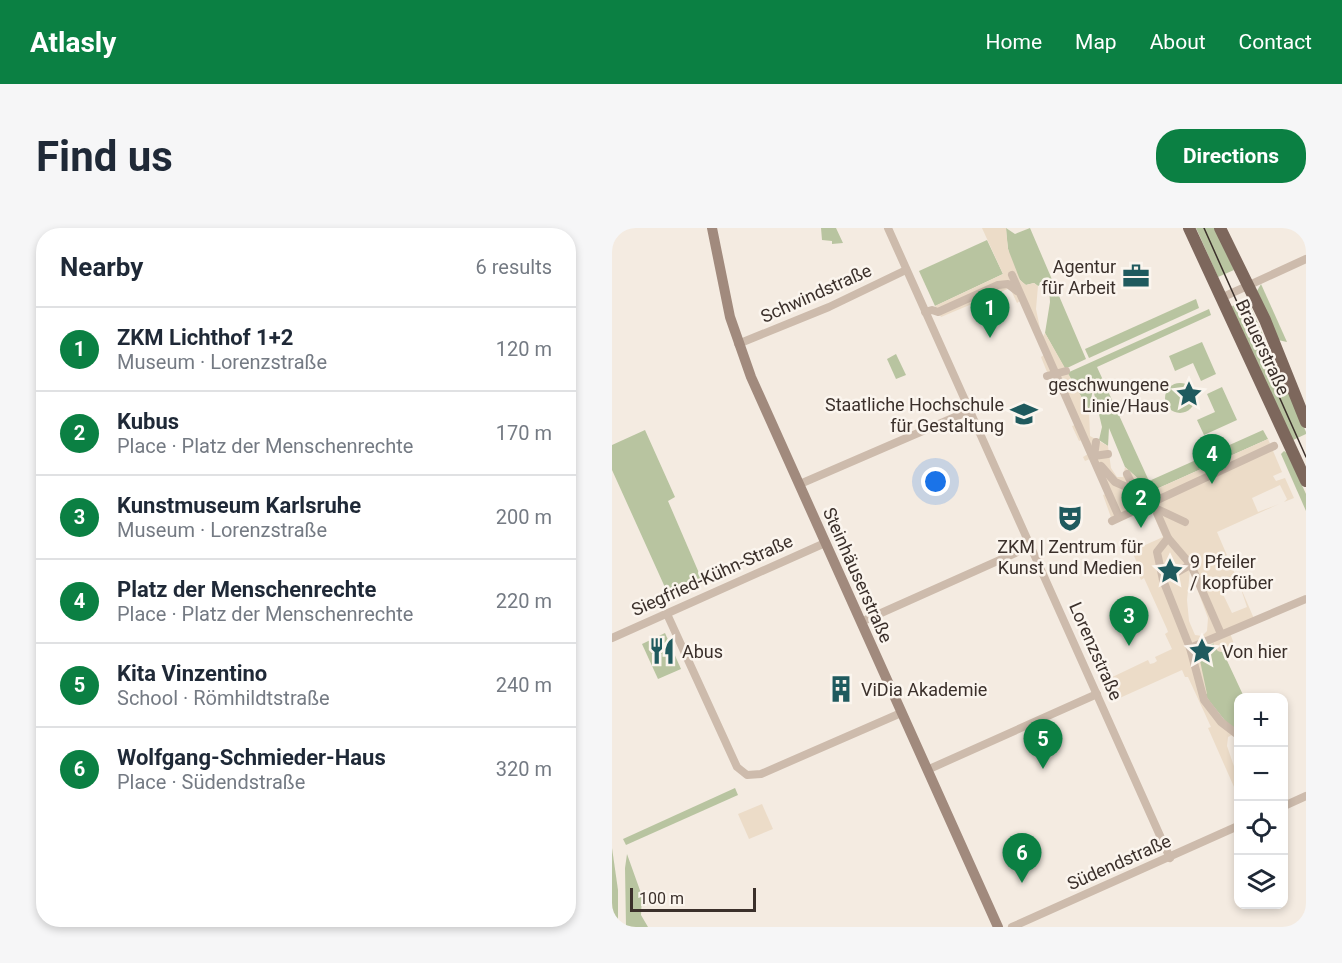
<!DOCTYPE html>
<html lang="en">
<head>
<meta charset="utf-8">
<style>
	body { margin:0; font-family:Roboto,sans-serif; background:#f6f6f7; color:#1f2937 }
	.controls { position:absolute; right:18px; bottom:18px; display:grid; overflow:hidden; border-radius:12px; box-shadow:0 3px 9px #0003 }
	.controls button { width:54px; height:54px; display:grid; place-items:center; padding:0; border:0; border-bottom:2px solid #e0e1e3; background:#fff; color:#1f2937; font:30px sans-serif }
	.scale { position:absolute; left:18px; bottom:15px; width:126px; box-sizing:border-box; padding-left:6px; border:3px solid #3b302b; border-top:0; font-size:16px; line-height:21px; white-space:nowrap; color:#3b302b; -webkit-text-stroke:4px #fbf5ee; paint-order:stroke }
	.you { position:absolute; left:324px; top:254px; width:21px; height:21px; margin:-15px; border:4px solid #fff; border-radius:50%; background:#1a73e8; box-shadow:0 0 0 9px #1a73e833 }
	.badge { display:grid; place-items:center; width:39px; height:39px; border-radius:50%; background:#0b8043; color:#fff; font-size:20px; font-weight:700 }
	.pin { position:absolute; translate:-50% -50px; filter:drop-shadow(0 2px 3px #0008) }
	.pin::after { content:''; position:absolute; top:32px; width:21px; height:18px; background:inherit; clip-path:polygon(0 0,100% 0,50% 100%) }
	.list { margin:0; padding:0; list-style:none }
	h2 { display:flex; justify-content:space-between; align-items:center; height:78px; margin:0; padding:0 24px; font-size:26px }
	h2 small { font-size:20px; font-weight:400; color:#747a83 }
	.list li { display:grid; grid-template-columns:39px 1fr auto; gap:18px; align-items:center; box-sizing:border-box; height:84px; padding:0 24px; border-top:2px solid #e0e1e3 }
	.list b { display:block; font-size:22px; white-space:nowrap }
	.list p { margin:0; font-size:20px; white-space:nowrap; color:#747a83 }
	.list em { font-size:20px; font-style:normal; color:#747a83 }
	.icon { flex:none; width:33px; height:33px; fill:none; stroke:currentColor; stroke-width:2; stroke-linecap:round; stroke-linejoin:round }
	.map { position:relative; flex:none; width:694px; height:699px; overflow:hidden; border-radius:24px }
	header { display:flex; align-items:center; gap:36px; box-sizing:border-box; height:84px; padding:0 30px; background:#0b8043; color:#fff }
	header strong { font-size:28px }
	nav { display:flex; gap:33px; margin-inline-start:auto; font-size:21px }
	.intro { display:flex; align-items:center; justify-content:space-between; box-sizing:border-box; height:144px; padding:0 36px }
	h1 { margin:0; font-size:42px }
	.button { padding:15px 27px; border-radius:24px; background:#0b8043; color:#fff; font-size:21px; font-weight:700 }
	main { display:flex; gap:36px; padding:0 36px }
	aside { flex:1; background:#fff; border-radius:24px; box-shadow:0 3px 9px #0003 }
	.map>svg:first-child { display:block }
	.green { fill:#b8c4a0 }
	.plaza { fill:#ecdcc8; fill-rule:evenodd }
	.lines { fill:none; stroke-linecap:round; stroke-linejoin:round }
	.street { stroke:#cdbbac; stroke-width:8 }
	.secondary { stroke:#a18a7d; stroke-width:10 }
	.primary { stroke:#7d675c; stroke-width:12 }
	.tram { stroke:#3b302b; stroke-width:1.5 }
	.labels { text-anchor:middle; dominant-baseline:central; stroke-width:5; stroke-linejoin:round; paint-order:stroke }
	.poi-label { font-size:18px; fill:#3b302b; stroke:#fbf5ee; text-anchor:start }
	.street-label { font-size:18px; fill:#3b302b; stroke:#fbf5ee }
</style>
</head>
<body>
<header>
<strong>Atlasly</strong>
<nav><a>Home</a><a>Map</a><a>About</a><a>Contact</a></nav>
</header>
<div class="intro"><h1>Find us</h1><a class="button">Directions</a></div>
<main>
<aside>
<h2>Nearby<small>6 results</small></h2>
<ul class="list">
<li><span class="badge">1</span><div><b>ZKM Lichthof 1+2</b><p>Museum · Lorenzstraße</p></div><em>120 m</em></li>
<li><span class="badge">2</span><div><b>Kubus</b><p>Place · Platz der Menschenrechte</p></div><em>170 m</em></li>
<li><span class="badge">3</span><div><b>Kunstmuseum Karlsruhe</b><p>Museum · Lorenzstraße</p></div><em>200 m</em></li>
<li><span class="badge">4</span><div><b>Platz der Menschenrechte</b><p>Place · Platz der Menschenrechte</p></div><em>220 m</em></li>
<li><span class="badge">5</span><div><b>Kita Vinzentino</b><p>School · Römhildtstraße</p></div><em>240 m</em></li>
<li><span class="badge">6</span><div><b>Wolfgang-Schmieder-Haus</b><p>Place · Südendstraße</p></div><em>320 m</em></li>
</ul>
</aside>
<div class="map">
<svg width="694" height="699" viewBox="0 0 694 699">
	<rect width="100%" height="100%" fill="#f4ebe1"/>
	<g class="green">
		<polygon points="209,0 224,0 231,15 220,16 220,13 210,12"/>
		<path d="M 394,0 L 403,6 L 418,0 L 474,131 L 453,141 L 433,105 L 438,74 L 437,59 L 431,55 L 426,58 L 422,55 L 414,57 C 398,47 395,18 394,0 Z"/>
		<polygon points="584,0 603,0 622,42 606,49"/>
		<polygon points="375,12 391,46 323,78 307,43"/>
		<polygon points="649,56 675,114 666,112 645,63"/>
		<polygon points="584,71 587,80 477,130 473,121"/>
		<polygon points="632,71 636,73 694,204 694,206 679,213 619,79"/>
		<polygon points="597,81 599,87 485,139 537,253 651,202 656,211 540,263 513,239 497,200 496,218 487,212 490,199 481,161 477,182 455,145"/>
		<polygon points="590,114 604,146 589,153 581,135 563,143 557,128"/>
		<polygon points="284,126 294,147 284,151 275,131"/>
		<circle cx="568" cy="170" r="15"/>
		<polygon points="610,159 625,192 592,207 585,192 603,184 595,166"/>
		<polygon points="33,202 63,269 56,273 90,352 56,366 0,242 0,217"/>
		<polygon points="672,223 675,225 694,266 694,283 669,226"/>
		<polygon points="53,405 69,441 46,451 30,416"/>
		<polygon points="602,415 606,423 611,424 632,469 626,470 626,503 618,499 591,465 586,422"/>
		<polygon points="123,560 126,567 14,617 11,611"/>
		<polygon points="0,620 6,662 6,699 0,699"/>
		<polygon points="15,626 30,668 29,687 36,699 14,699 13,640"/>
	</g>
	<g class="plaza">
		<path d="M 370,0 L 394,0 L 396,21 L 408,52 L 414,57 L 422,55 L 426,58 L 424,81 L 430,110 L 433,105 L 477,182 L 478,208 L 496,218 L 499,240 L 505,249 L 511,249 L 513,239 L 540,263 L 656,211 L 670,244 L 661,248 L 664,253 L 673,250 L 682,270 L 672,274 L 675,271 L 668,257 L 640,270 L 646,284 L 667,276 L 605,304 L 626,353 L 621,349 L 606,356 L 620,385 L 635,379 L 628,358 L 643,393 L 618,405 L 622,416 L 610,421 L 611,424 L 606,423 L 601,415 L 586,423 L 595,466 L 592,465 L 620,507 L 616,509 L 615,518 L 626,550 L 626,568 L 596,500 L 599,499 L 576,449 L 573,449 L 570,442 L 501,473 L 492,453 L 536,432 L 538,436 L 542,435 L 545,433 L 543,429 L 560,421 L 553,406 L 556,404 L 555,401 L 532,350 L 529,352 L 522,337 L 525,335 L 520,323 L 551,309 L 538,279 L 501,295 L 491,267 L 494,266 L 478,231 L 473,233 L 471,229 L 476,226 L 470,212 L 467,213 L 460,198 L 463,197 L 442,149 L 435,144 L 429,129 L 432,127 L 408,73 L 405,75 L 398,60 L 329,89 L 323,78 L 391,46 ZM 578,342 L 596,390 L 595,403 L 590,408 L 583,407 L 577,393 L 575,372 Z"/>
		<polygon points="150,576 161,601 137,611 126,586"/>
	</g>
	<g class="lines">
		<g class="street">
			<polyline points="276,0 558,630"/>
			<polyline points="400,47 507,289"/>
			<polyline points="609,70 694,31"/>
			<polyline points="313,84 320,82 326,84 386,57 396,56 405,63"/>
			<polyline points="126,116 217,79 294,42"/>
			<polyline points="435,148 454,143"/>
			<polyline points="484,214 482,228 496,226"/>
			<polyline points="489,238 503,254 538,269 541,267"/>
			<polyline points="515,246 519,254 517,260"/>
			<polyline points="188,256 357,183"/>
			<polyline points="538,269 556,310 545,324 551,352 578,420 592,472 609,494 626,507"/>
			<polyline points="543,280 573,294"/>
			<polyline points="500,293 662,218"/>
			<polyline points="556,310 579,337 609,406"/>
			<polyline points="551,352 578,337"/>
			<polyline points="55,386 125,539 135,547 149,546 289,485"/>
			<polyline points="249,394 419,318"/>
			<polyline points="0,410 213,315"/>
			<polyline points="578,420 694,371"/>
			<polyline points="315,542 485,466"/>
			<polyline points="672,578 694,568"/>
			<polyline points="400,699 626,598"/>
		</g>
		<polyline class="secondary" points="100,0 118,89 139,149 386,699"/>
		<g class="primary">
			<polyline points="577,0 694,253"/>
			<polyline points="608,0 653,92 694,194"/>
		</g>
		<polyline class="tram" points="592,0 694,229"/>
	</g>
	<defs>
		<symbol id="office-bare" viewBox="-9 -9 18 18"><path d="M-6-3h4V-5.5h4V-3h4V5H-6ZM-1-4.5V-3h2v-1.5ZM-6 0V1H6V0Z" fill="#1f5a5e" stroke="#fbf5ee" stroke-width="2.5" paint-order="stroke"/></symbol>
		<symbol id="sight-bare" viewBox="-9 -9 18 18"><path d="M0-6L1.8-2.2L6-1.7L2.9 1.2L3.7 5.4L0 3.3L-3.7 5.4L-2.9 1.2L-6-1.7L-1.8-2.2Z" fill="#1f5a5e" stroke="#fbf5ee" stroke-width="2.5" paint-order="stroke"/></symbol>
		<symbol id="university-bare" viewBox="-9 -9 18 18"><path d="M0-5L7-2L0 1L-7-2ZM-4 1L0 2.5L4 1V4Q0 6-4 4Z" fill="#1f5a5e" stroke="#fbf5ee" stroke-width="2.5" paint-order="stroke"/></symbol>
		<symbol id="theatre-bare" viewBox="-9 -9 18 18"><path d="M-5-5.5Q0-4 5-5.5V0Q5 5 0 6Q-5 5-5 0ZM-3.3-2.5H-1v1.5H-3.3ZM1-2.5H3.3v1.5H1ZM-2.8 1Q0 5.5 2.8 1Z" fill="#1f5a5e" stroke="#fbf5ee" stroke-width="2.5" paint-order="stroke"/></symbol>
		<symbol id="restaurant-bare" viewBox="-9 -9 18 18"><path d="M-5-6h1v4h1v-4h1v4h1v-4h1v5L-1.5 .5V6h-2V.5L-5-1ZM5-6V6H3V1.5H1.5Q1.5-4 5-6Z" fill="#1f5a5e" stroke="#fbf5ee" stroke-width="2.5" paint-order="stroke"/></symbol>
		<symbol id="building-bare" viewBox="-9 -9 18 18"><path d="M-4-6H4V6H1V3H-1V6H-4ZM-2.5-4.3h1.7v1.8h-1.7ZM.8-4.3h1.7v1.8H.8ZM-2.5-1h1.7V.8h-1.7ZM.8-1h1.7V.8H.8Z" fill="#1f5a5e" stroke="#fbf5ee" stroke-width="2.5" paint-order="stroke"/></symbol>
	</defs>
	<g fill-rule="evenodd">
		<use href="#office-bare" x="505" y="29" width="38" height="38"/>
		<use href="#sight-bare" x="558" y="147" width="38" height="38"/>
		<use href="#university-bare" x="393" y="167" width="38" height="38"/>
		<use href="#theatre-bare" x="439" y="271" width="38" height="38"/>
		<use href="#sight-bare" x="539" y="324" width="38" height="38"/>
		<use href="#restaurant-bare" x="31" y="404" width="38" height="38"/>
		<use href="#sight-bare" x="571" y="404" width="38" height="38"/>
		<use href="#building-bare" x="210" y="442" width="38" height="38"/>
	</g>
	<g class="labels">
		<g class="poi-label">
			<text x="504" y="38" text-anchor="end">Agentur<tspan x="504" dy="21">für Arbeit</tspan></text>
			<text x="557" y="156" text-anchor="end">geschwungene<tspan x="557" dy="21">Linie/Haus</tspan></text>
			<text x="392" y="176" text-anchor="end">Staatliche Hochschule<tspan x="392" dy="21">für Gestaltung</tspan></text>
			<text x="458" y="318" text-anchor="middle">ZKM | Zentrum für<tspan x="458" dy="21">Kunst und Medien</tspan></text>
			<text x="578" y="333">9 Pfeiler<tspan x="578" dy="21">/ kopfüber</tspan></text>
			<text x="70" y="423">Abus</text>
			<text x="610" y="423">Von hier</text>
			<text x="249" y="461">ViDia Akademie</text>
		</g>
		<g class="street-label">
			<text transform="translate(204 65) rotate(-24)">Schwindstraße</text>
			<text transform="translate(651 119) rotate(65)">Brauerstraße</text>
			<text transform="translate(100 347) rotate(-24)">Siegfried-Kühn-Straße</text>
			<text transform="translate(246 347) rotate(66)">Steinhäuserstraße</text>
			<text transform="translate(484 423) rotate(66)">Lorenzstraße</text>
			<text transform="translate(507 634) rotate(-24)">Südendstraße</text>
		</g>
	</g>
</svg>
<div class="controls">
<button>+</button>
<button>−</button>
<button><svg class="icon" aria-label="locate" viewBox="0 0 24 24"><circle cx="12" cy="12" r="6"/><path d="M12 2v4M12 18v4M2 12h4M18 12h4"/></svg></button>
<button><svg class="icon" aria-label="layers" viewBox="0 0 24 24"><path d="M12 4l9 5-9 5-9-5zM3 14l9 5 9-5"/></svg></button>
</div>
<div class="scale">100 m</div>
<div class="you"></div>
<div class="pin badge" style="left:378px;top:110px">1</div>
<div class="pin badge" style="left:529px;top:300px">2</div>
<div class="pin badge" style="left:517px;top:418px">3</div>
<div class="pin badge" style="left:600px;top:256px">4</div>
<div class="pin badge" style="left:431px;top:541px">5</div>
<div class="pin badge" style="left:410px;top:655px">6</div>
</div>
</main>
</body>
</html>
